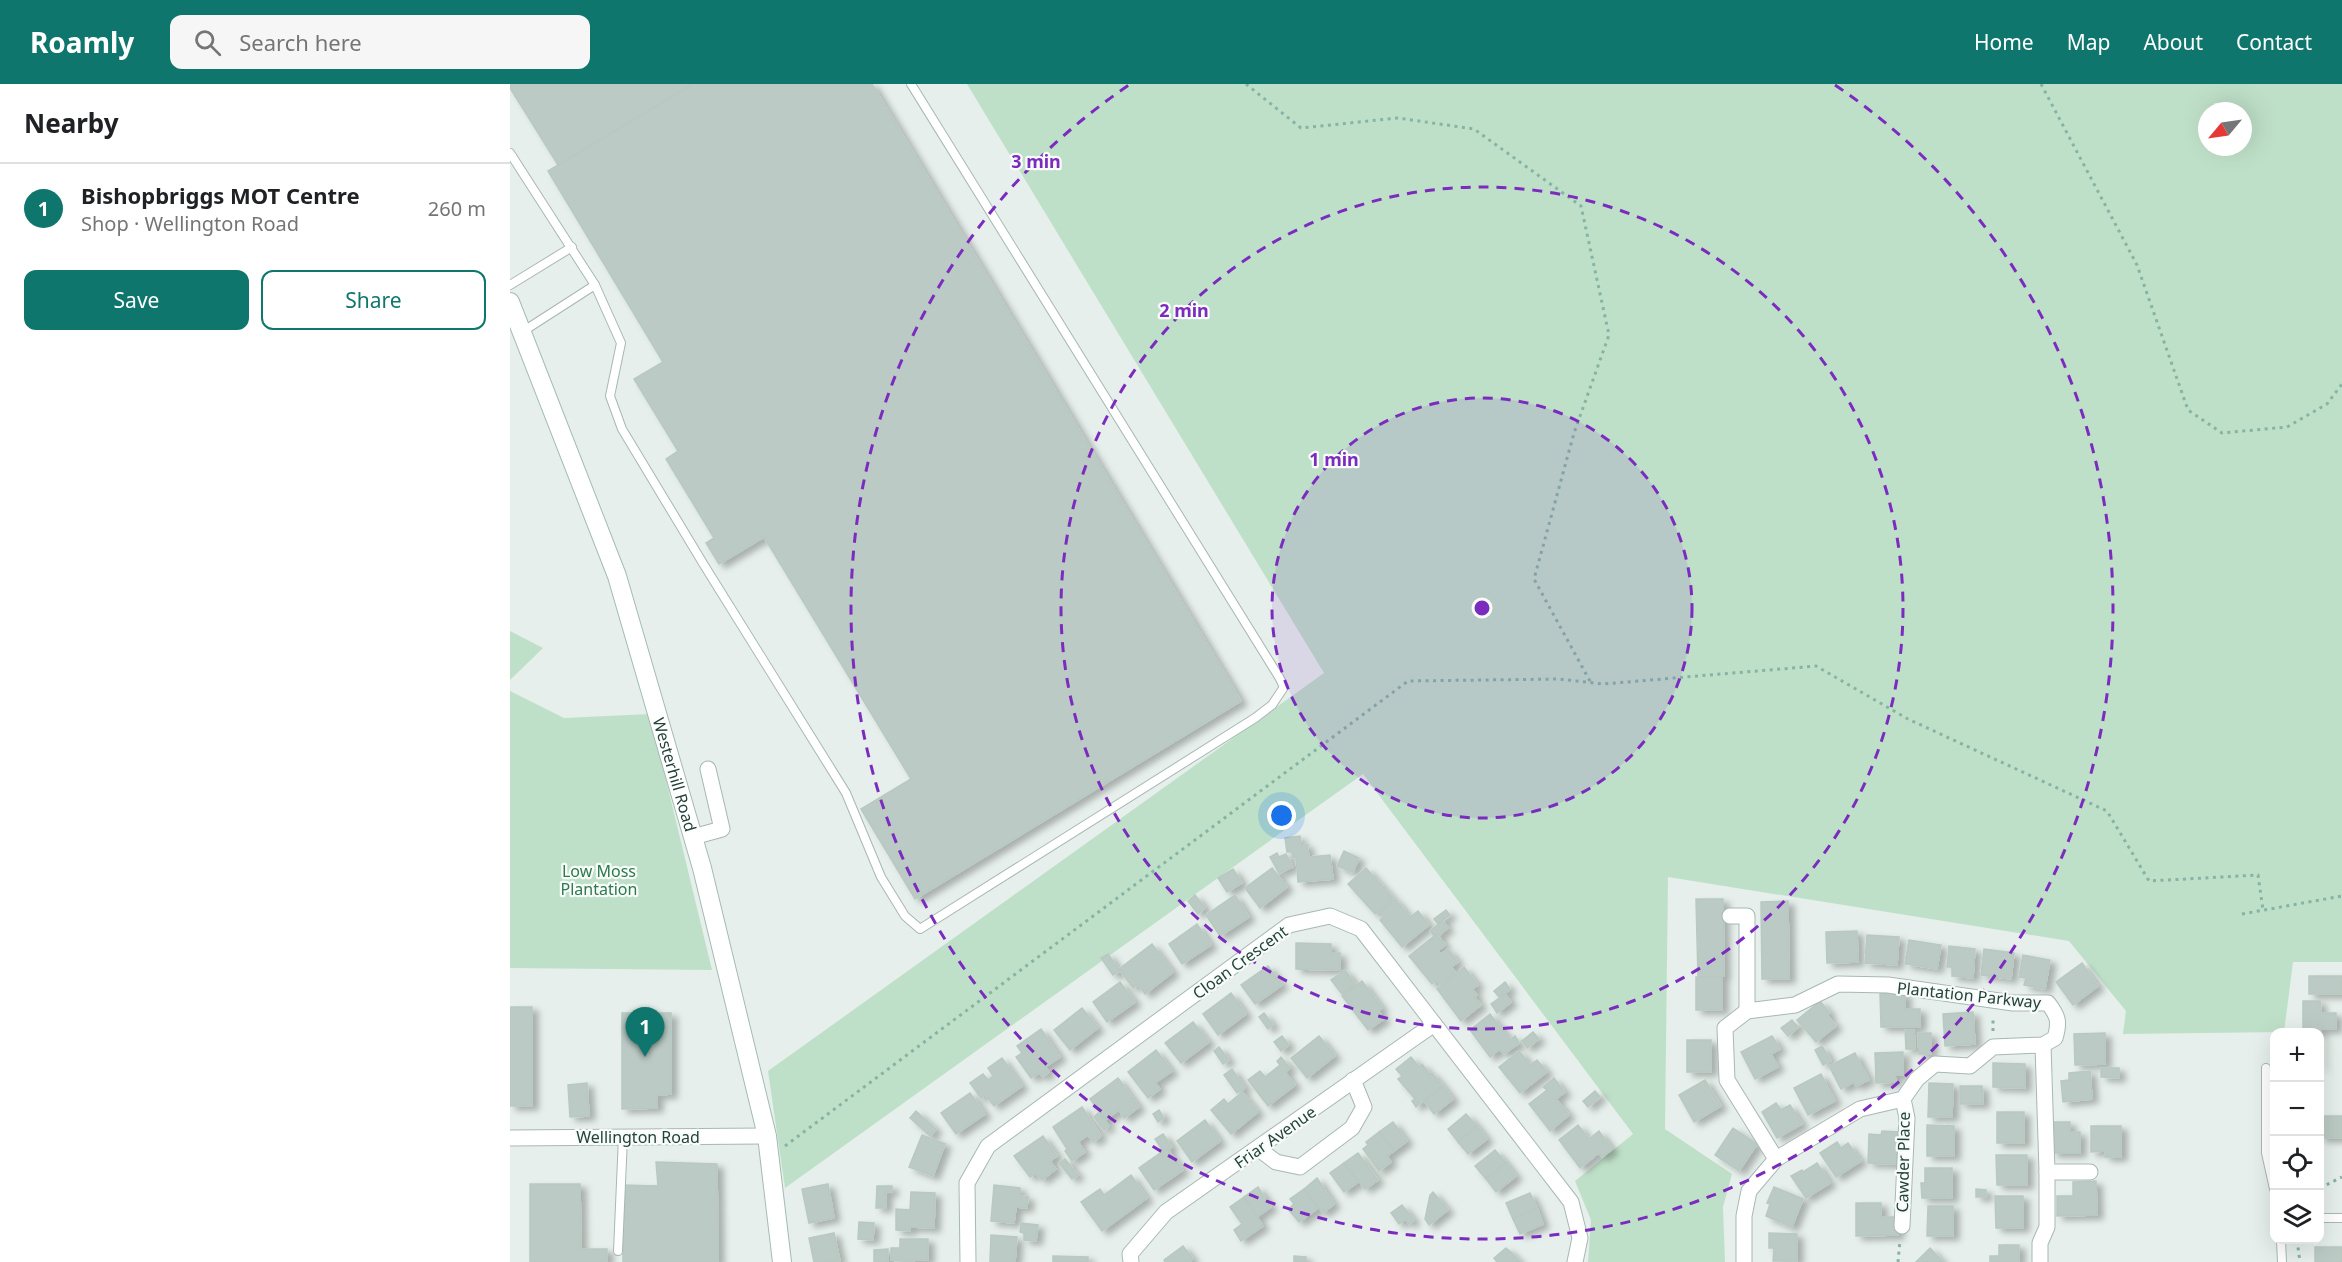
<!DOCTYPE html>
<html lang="en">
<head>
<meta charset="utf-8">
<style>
	body { margin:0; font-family:"Noto Sans",sans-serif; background:#f6f6f6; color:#202124 }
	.controls { position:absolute; right:18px; bottom:18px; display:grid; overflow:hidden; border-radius:12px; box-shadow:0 6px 24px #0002 }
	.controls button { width:54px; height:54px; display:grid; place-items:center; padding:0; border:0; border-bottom:2px solid #e0e0e0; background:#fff; color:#202124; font:30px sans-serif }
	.compass { position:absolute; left:1688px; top:18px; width:54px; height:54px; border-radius:50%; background:#fff; box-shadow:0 6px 24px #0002; rotate:241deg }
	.you { position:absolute; left:772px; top:732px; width:21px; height:21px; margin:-15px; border:4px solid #fff; border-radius:50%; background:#1a73e8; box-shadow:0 0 0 9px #1a73e833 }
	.badge { display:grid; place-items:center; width:39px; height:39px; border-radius:50%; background:#0f766e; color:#fff; font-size:20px; font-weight:700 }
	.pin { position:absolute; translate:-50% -50px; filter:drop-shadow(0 2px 3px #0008) }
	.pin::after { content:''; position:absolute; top:32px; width:21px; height:18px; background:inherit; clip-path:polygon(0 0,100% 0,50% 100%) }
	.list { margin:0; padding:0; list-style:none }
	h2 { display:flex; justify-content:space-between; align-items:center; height:78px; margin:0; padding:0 24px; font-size:26px }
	h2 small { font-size:20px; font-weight:400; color:#757577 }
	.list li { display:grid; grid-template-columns:39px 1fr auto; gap:18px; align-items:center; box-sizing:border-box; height:90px; padding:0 24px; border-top:2px solid #e0e0e0 }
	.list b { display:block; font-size:22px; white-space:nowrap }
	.list p { margin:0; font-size:20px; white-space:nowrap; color:#757577 }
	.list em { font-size:20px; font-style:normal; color:#757577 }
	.actions { display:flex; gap:12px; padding:18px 24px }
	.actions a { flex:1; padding:14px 0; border:2px solid #0f766e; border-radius:12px; text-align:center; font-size:21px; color:#0f766e }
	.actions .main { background:#0f766e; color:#fff }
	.icon { flex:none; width:33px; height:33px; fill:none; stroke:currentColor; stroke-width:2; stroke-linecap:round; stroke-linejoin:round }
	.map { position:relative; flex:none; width:1832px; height:1178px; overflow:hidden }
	header { display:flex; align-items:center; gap:36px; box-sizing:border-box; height:84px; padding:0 30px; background:#0f766e; color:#fff }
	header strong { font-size:28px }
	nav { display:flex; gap:33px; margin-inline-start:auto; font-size:21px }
	.search { width:420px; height:54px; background:#f6f6f6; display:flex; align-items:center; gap:15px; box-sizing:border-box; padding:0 21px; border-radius:12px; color:#757577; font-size:22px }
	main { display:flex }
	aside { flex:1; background:#fff }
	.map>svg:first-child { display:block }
	.green { fill:#bfe0c8; fill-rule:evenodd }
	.building { fill:#bbcac4; stroke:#b8c9c2; stroke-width:1.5; filter:url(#shadow) }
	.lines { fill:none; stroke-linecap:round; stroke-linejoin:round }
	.lane-casing { stroke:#a8b8b2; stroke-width:10 }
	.street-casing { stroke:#a8b8b2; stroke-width:17 }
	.secondary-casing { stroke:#a4bbb3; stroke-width:20 }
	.path { stroke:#86b3a5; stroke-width:3; stroke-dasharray:3 4.5; stroke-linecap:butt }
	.lane { stroke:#fff; stroke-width:8 }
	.street { stroke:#fff; stroke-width:15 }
	.secondary { stroke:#fff; stroke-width:18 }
	.ring { fill:none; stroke:#7b2cbf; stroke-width:3; stroke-dasharray:10 8 }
	.labels { text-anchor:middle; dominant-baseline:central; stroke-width:4.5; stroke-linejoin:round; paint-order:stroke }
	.street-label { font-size:16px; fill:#24423a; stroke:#f7fbf9 }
	.park-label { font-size:16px; fill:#2d7a4b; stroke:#f7fbf9 }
	.centre { fill:#7b2cbf; stroke:#f7fbf9; stroke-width:3 }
	.ring-label { font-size:18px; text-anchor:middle; font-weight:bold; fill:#7b2cbf; stroke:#f7fbf9; stroke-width:4.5; stroke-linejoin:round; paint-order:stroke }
</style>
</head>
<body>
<header>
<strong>Roamly</strong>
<div class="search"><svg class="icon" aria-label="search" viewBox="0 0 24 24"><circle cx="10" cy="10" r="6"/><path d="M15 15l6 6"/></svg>Search here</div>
<nav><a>Home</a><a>Map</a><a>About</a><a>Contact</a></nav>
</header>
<main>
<aside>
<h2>Nearby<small></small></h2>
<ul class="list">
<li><span class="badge">1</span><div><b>Bishopbriggs MOT Centre</b><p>Shop · Wellington Road</p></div><em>260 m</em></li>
</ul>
<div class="actions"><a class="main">Save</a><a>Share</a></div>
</aside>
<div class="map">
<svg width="1832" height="1178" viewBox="0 0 1832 1178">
	<defs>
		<filter id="shadow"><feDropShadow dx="6" dy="4" stdDeviation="3" flood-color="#0004"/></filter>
	</defs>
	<rect width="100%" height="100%" fill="#e6efeb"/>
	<g class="green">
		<path d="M 457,0 L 1832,0 L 1832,878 L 1783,878 L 1774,948 L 1613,950 L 1616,927 L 1559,857 L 1158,793 L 1155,1045 L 1222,1090 L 1213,1123 L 1215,1178 L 1078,1178 L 1081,1136 L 1065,1097 L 1123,1050 L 853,690 L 275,1104 L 258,987 L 814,589 ZM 1697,27 L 1733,27 L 1733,63 L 1697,63 Z"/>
		<polygon points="0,547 33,564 0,596"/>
		<polygon points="0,607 54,634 140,630 202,886 0,884"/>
	</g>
	<g class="building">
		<polygon points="0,0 183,0 48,81 0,4"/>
		<polygon points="183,0 362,0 731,617 405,815 351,725 401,695 254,453 209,480 196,459 204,454 156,375 168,367 124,295 153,278 38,87"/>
		<polygon points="790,752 791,761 797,760 799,773 820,771 823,795 788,798 786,773 783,774 782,768 777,768 775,754"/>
		<polygon points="834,767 849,774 843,788 827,782"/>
		<polygon points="767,769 769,773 776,770 783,783 769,789 760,773"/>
		<polygon points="762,784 777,803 750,824 735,804"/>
		<polygon points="856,784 883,814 865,830 838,800"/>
		<polygon points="723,785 732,799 717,808 708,794"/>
		<polygon points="685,811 695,824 688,830 678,817"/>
		<polygon points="725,811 739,833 710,852 696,831"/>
		<polygon points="885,815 900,833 908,827 919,841 892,863 870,836 874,832 870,828"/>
		<polygon points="1186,815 1213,815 1214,892 1188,893"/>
		<polygon points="1278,817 1279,895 1252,895 1251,818"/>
		<polygon points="936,826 940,831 928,840 924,835"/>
		<polygon points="932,837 938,844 928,852 935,861 928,867 931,870 938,865 948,878 941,883 945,888 930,900 927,896 922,900 899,872 924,852 920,847"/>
		<polygon points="687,840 701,861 672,880 659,860"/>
		<polygon points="1347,847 1348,878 1317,879 1316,848"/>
		<polygon points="1357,851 1389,853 1387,881 1355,879"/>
		<polygon points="1399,856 1431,861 1427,885 1395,880"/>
		<polygon points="786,859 821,860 821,869 830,869 830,886 786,885"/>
		<polygon points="642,860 663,888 635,910 628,900 623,904 609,885"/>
		<polygon points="1439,862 1465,865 1463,894 1442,892 1442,883 1437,883"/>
		<polygon points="1474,865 1504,869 1501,895 1471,891"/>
		<polygon points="598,870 610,887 603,891 591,874"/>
		<polygon points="1513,871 1540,876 1535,905 1514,901 1516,894 1509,893"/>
		<polygon points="1572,879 1588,902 1563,921 1546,898"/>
		<polygon points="758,882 772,901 745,920 731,901"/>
		<polygon points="954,883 968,901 962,905 967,911 964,913 971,921 951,937 927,905"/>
		<polygon points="835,886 845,900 832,910 821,896"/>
		<rect x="1799" y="892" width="33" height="18"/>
		<rect x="1186" y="893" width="26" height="33"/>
		<polygon points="852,897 872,924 868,927 874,935 858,946 832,912"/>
		<polygon points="610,898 625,918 597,938 583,918"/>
		<polygon points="995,898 1000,905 989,913 984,907"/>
		<polygon points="721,909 736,930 708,951 693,930"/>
		<polygon points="1370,909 1395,909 1395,925 1410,925 1410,943 1371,943"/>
		<polygon points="995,910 1001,918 987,929 981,920"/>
		<polygon points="1310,917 1320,929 1317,931 1326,942 1306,958 1287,936"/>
		<polygon points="1793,917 1810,917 1811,929 1826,929 1826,945 1811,945 1811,985 1810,948 1793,948"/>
		<rect x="0" y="923" width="22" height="99"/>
		<polygon points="572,924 588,944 560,966 544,946"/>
		<polygon points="1463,928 1465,960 1435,962 1433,930"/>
		<polygon points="112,929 161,929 161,1010 147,1011 147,1024 112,1025"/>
		<polygon points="754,929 763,941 758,945 749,933"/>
		<polygon points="980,930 1000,956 1005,952 1009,959 994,970 990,965 980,973 960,946"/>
		<polygon points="1282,936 1288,943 1278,952 1271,944"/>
		<polygon points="683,938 699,958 671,979 655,959"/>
		<polygon points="531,945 550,973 535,983 539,988 533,993 529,989 521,994 506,973 512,969 507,962"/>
		<polygon points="1395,946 1404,946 1405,965 1396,965"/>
		<polygon points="1023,948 1029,955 1017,964 1012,957"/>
		<polygon points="1408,949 1421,949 1421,970 1409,970"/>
		<polygon points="1595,949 1595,980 1565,981 1564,950"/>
		<polygon points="772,952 779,961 771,967 764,958"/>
		<polygon points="809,952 825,972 797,994 781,974"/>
		<polygon points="1262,952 1270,965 1261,970 1268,983 1245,995 1231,968"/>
		<rect x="1177" y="956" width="24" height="32"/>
		<polygon points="1312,962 1321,977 1313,981 1305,966"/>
		<polygon points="709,963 719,976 713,980 704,967"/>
		<polygon points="646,966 662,987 645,999 650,1005 638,1014 618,988"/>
		<polygon points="1009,967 1020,981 1027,976 1037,988 1010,1009 989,983"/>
		<polygon points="1393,968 1393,991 1385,991 1386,998 1366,999 1365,969"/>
		<polygon points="1345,969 1359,996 1346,1002 1344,998 1331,1005 1319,982"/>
		<polygon points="771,973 780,984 775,988 785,1001 758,1022 738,996 750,987 755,993 770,981 767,977"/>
		<polygon points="901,973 909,983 912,980 920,990 922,989 933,1002 906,1023 902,1017 905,1015 888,995 892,992 886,985"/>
		<polygon points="492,974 512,1002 484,1022 475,1010 471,1014 460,999 473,990 478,996 483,992 478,984"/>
		<polygon points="1483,979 1515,980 1515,1004 1483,1003"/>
		<polygon points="1591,984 1609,984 1609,994 1591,993"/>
		<polygon points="722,985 735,1004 727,1009 714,991"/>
		<polygon points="1580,987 1582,1015 1553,1018 1551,997 1559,996 1559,989"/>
		<polygon points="1311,990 1325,1017 1298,1031 1284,1004"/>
		<polygon points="608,994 629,1023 614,1034 609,1026 595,1036 580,1015"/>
		<polygon points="1044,994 1055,1008 1046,1015 1059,1031 1040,1047 1019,1020 1037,1006 1033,1003"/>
		<polygon points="1195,996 1211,1022 1184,1038 1169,1011"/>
		<polygon points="77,999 79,1032 60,1033 58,1001"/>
		<polygon points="1419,999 1443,1000 1442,1033 1418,1033"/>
		<polygon points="933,1002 943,1015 924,1030 914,1017"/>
		<polygon points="1450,1002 1472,1002 1473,1020 1450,1020"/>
		<polygon points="1085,1007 1090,1013 1078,1023 1073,1017"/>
		<polygon points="732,1008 748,1028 721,1050 701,1026 714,1015 718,1020"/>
		<polygon points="460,1009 475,1030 446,1050 431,1029"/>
		<polygon points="1266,1019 1271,1026 1280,1021 1292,1040 1267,1054 1252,1028"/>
		<polygon points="572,1023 591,1052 583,1058 578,1051 568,1058 575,1068 562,1077 555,1067 557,1065 543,1043"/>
		<polygon points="649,1026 654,1034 648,1038 643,1030"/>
		<polygon points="406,1027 426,1045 420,1052 400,1034"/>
		<rect x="1487" y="1028" width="27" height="31"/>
		<polygon points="588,1029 599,1042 594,1046 584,1033"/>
		<polygon points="956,1030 967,1042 948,1058 938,1045"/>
		<rect x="1810" y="1032" width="22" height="22"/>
		<polygon points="695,1036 710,1057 682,1078 667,1057"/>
		<polygon points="883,1038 897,1057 884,1067 869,1048"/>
		<polygon points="1542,1038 1560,1038 1560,1048 1570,1048 1570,1069 1542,1069"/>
		<polygon points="1068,1041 1079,1055 1089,1047 1102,1065 1092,1073 1089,1069 1070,1084 1049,1056"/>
		<polygon points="1417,1041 1444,1042 1444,1072 1417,1072"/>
		<polygon points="967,1042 977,1055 958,1070 948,1058"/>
		<polygon points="1581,1042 1611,1042 1611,1073 1595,1073 1595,1067 1581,1068"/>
		<polygon points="1223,1044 1247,1060 1229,1087 1205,1071"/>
		<polygon points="1372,1047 1390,1048 1389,1080 1358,1079 1359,1050 1371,1051"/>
		<polygon points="869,1048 884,1067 877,1072 881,1078 869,1087 853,1065 858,1061 856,1058"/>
		<polygon points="653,1050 662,1063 658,1066 673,1086 644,1106 629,1084 653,1067 645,1055"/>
		<polygon points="412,1051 435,1060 423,1092 399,1083"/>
		<polygon points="533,1052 547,1072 540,1077 546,1085 532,1096 526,1089 520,1093 504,1072"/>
		<polygon points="1327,1058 1331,1064 1338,1059 1351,1077 1326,1093 1310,1069"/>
		<polygon points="985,1066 996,1079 976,1095 965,1082"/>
		<polygon points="848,1069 868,1096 855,1105 834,1079"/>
		<polygon points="1486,1071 1517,1071 1517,1101 1487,1101"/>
		<polygon points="555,1075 568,1091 562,1095 549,1079"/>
		<polygon points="146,1078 207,1080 208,1178 113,1178 113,1101 148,1102"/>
		<polygon points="834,1079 848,1098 834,1108 820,1089"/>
		<polygon points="996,1079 1006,1092 986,1108 976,1095"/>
		<polygon points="1307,1079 1320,1099 1296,1114 1281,1092 1292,1086 1293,1088"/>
		<polygon points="1415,1084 1442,1084 1442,1114 1412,1114 1411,1099 1415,1099"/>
		<polygon points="621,1091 637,1114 592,1147 571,1118 590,1105 594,1111"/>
		<polygon points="807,1094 824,1120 813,1129 794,1105"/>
		<polygon points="1586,1097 1587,1131 1547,1132 1547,1112 1563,1112 1563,1098"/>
		<polygon points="20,1100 70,1100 71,1165 97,1165 97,1178 20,1178"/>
		<polygon points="318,1100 324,1134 299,1139 292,1105"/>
		<polygon points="484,1101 510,1104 510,1112 518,1113 517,1124 506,1123 504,1139 481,1137"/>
		<polygon points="367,1102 382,1102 382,1108 376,1108 376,1124 366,1124"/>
		<polygon points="748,1103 761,1123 747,1133 734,1113"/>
		<polygon points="1264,1103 1293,1115 1282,1143 1256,1132 1260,1120 1257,1119"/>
		<polygon points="794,1105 808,1124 789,1138 778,1125 784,1120 780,1115"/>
		<polygon points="1466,1105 1476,1106 1476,1113 1466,1113"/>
		<polygon points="401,1108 425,1109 424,1144 400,1143 400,1147 386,1146 386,1125 400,1126"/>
		<polygon points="923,1108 938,1126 919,1141 915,1135 920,1111"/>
		<polygon points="1020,1109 1027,1124 1003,1135 996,1119"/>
		<polygon points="1485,1112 1513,1112 1513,1144 1486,1144"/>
		<polygon points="734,1113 753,1142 731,1157 724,1146 732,1140 720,1123"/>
		<polygon points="1346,1119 1371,1119 1371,1133 1388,1133 1388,1151 1346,1152"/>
		<polygon points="892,1121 904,1136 899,1140 896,1135 889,1140 881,1129"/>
		<polygon points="1418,1122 1443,1122 1443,1152 1417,1152"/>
		<polygon points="1027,1124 1033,1140 1010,1150 1003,1135"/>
		<polygon points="349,1138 364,1139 363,1156 348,1155"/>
		<polygon points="511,1139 528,1141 526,1157 514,1156 514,1149 510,1148"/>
		<polygon points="324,1149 330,1177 304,1178 299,1154"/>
		<polygon points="1259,1149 1287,1150 1287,1177 1263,1177 1264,1164 1259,1164"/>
		<polygon points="481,1151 507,1153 505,1178 480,1178"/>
		<polygon points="390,1155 418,1155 418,1176 404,1176 404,1178 381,1176 381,1164 390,1164"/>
		<polygon points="1489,1161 1509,1161 1509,1178 1480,1178 1480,1172 1489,1172"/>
		<polygon points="673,1162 683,1175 679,1178 655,1178 654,1176"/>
		<rect x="1805" y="1163" width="27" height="15"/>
		<polygon points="996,1164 1002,1169 1010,1178 987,1178 984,1174"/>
		<polygon points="1420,1164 1433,1178 1406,1178"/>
		<polygon points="378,1165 378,1178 364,1178 364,1166"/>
		<polygon points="543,1172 578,1173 578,1178 543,1178"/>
		<polygon points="784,1172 796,1173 796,1178 784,1178"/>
	</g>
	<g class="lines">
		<defs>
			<g id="lane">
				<polyline points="0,69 85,201 111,259 100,312 112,345 194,481 336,709 371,793 395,832 410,845 745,634 762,621 774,603 769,593 401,0"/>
				<polyline points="0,201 62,163"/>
				<polyline points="12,248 85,201"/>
				<polyline points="1756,984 1756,1069 1764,1105"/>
				<polyline points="1810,1134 1832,1134"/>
				<polyline points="1771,1156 1772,1178"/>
				<polyline points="108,1167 113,1053"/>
			</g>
			<g id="street">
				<polyline points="183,753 212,745 198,685"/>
				<polyline points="1220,832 1237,832 1237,927"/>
				<polyline points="0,1054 257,1052"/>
				<polyline points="749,1065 766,1078 790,1083 842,1044 854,1023 843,996"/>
				<polyline points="1537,1088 1580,1088"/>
				<polyline points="1392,1142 1397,1034 1393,1015"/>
				<polyline points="458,1178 457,1099 478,1062 779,841 820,832 851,845 1061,1118 1070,1154 1065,1178"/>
				<polyline points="621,1178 620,1170 656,1128 924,940"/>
				<path d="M 1234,1178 L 1234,1132 L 1239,1107 L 1266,1075 L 1350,1025 L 1393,1015 L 1407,995 L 1425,980 L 1460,982 L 1483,963 L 1533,961 L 1545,954 C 1550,938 1548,932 1538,919 L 1503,919 L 1378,901 L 1328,900 L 1285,921 L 1237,927 L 1215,944 L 1217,996 L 1266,1075"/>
				<polyline points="1530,1178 1530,1159 1537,1143 1537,1088 1533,961"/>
			</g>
			<g id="secondary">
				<path id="s1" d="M 0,218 L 107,492 L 192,784 L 257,1052 L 272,1178"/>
			</g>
		</defs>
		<use href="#lane" class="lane-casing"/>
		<use href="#street" class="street-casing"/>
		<use href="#secondary" class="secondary-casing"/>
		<g class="path">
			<polyline points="736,0 791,44 888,34 964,45 1071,122 1099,251 1064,349 1024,495 1081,599"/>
			<polyline points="1531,0 1627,181 1678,326 1712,349 1777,343 1817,320 1832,300"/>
			<polyline points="1732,830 1832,812"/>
			<polyline points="1483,947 1483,932"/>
			<polyline points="275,1062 898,597 1049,595 1093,600 1306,582 1398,635 1597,727 1639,797 1748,791 1753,826"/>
			<polyline points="1810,1104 1832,1093"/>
			<polyline points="1787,1156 1790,1178"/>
			<polyline points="1388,1178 1390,1156"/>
		</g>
		<use href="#lane" class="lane"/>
		<use href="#street" class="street"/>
		<use href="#secondary" class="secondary"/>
	</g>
	<circle cx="972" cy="524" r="210" fill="#7b2cbf" fill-opacity=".12"/>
	<g class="ring">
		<circle cx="972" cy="524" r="210"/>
		<circle cx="972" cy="524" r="421"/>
		<path d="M1325 1A631 631 0 1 1 619 1"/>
	</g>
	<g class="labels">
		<g class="street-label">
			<text stroke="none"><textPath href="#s1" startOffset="501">Westerhill Road</textPath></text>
			<text transform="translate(730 878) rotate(-36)">Cloan Crescent</text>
			<text transform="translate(1459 911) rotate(6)">Plantation Parkway</text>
			<text x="128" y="1053">Wellington Road</text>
			<text transform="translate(765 1053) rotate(-35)">Friar Avenue</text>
			<text transform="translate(1393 1078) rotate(-89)">Cawder Place</text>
		</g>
		<g class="park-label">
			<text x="89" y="787">Low Moss<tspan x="89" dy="18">Plantation</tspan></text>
		</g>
	</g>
	<circle cx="972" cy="524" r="9" class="centre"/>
	<g class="ring-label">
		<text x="526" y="84">3 min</text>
		<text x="674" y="233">2 min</text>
		<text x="824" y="382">1 min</text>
	</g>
</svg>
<div class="controls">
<button>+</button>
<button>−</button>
<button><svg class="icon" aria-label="locate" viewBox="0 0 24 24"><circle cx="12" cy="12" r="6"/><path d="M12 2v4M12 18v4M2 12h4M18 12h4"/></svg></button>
<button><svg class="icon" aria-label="layers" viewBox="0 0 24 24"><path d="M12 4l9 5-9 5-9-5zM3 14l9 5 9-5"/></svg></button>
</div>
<svg class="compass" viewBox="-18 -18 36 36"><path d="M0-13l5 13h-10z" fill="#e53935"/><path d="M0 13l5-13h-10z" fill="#757577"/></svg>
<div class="you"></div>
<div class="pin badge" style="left:135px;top:973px">1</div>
</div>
</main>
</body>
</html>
